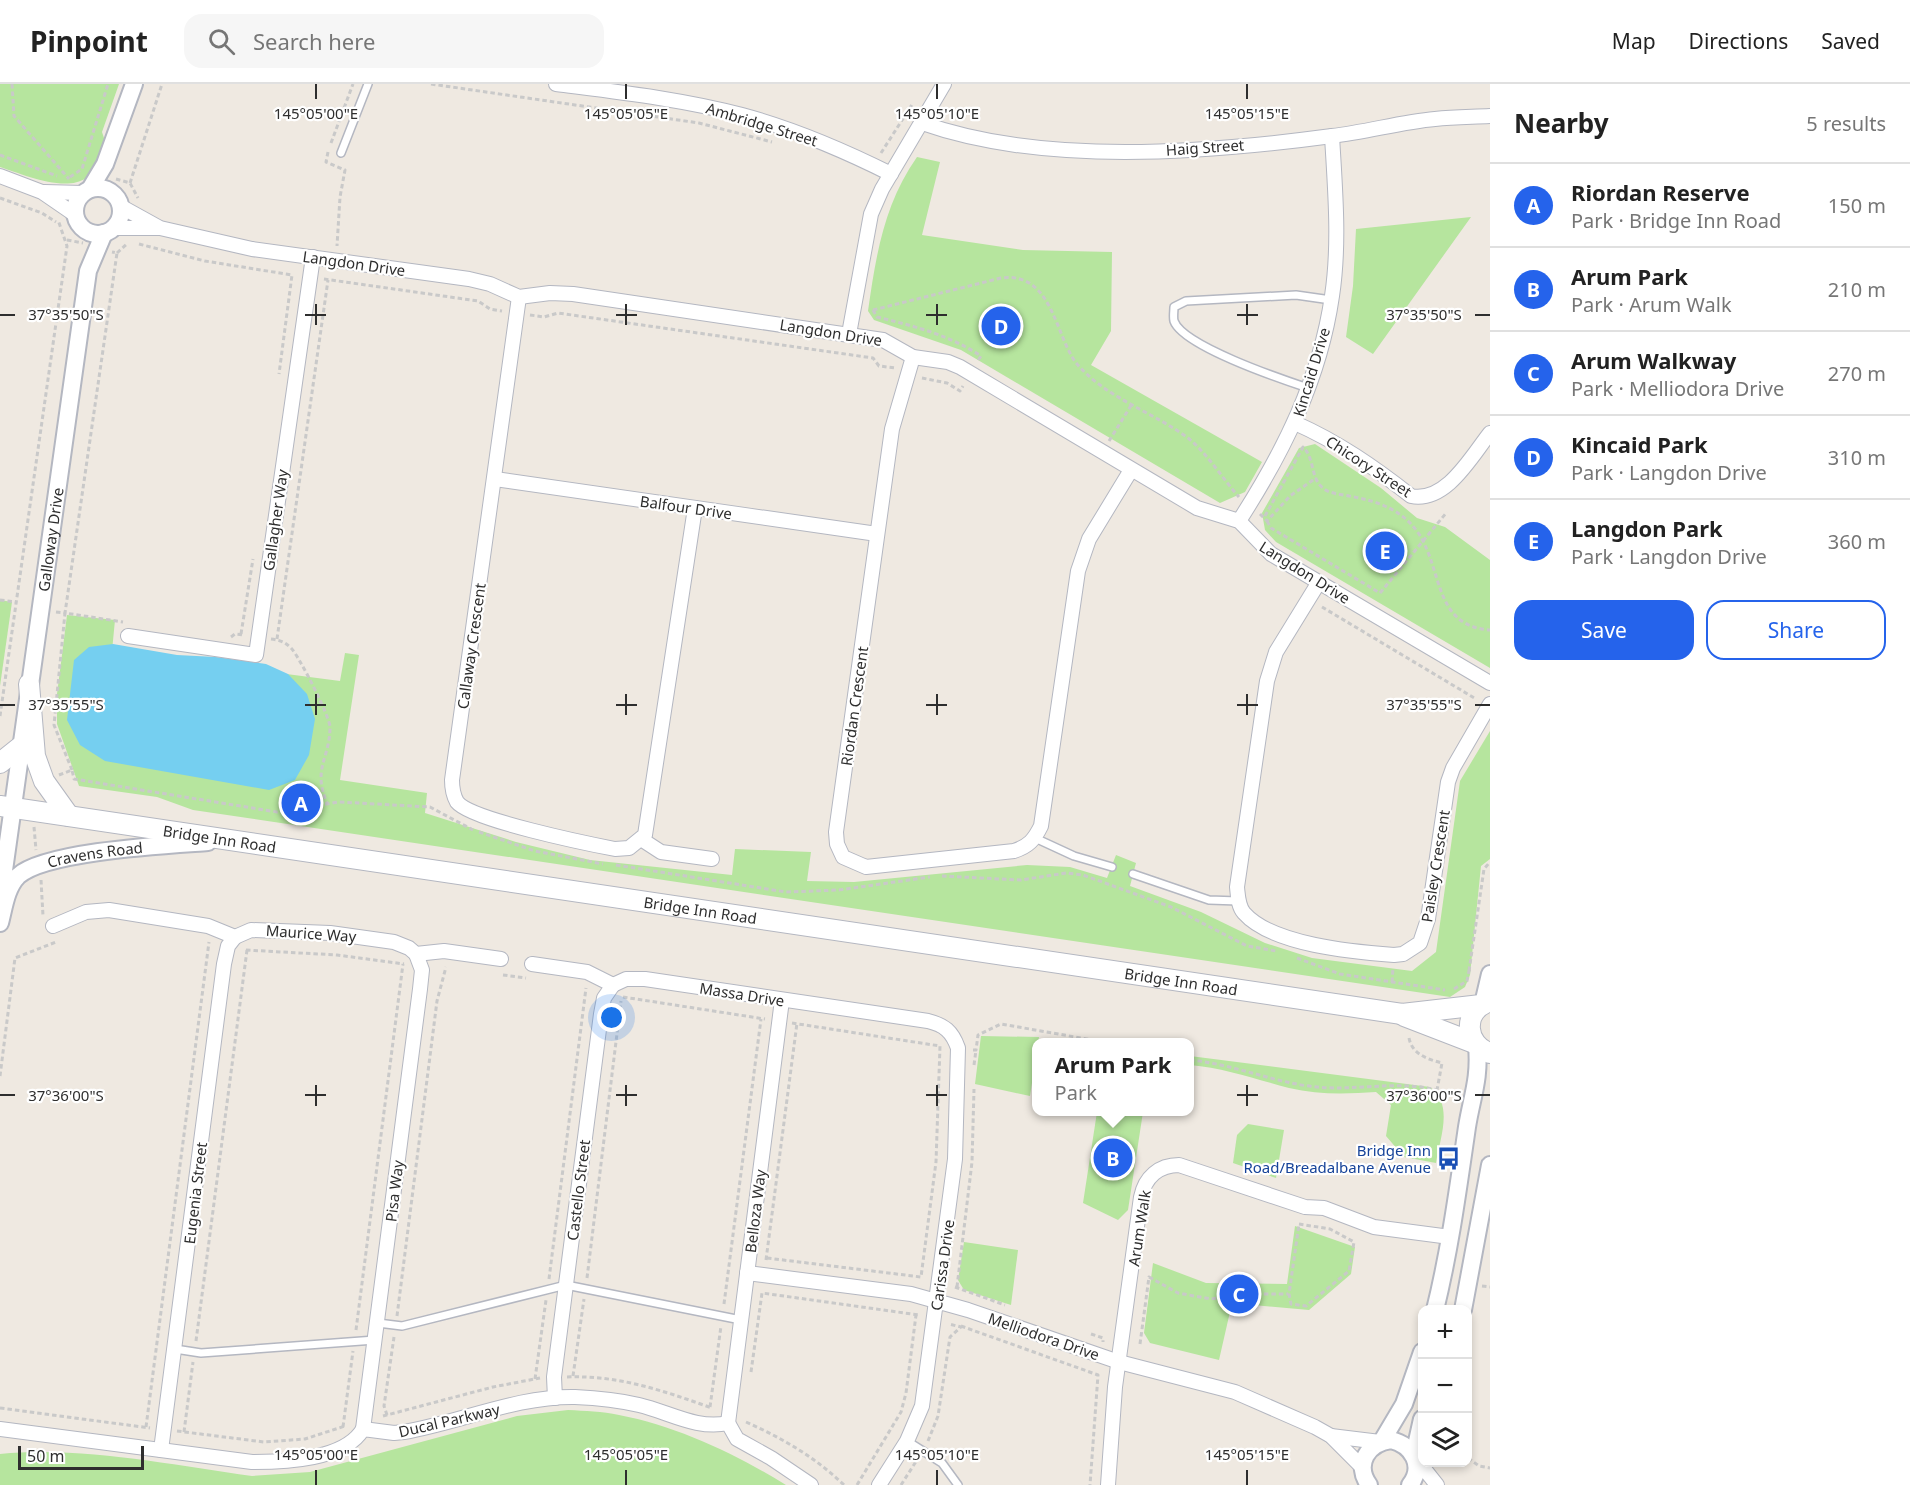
<!DOCTYPE html>
<html lang="en">
<head>
<meta charset="utf-8">
<style>
	body { margin:0; font-family:"Noto Sans",sans-serif; background:#f6f6f6; color:#222 }
	.controls { position:absolute; right:18px; bottom:18px; display:grid; overflow:hidden; border-radius:12px; box-shadow:0 3px 9px #0003 }
	.controls button { width:54px; height:54px; display:grid; place-items:center; padding:0; border:0; border-bottom:2px solid #e0e0e0; background:#fff; color:#222; font:30px sans-serif }
	.scale { position:absolute; left:18px; bottom:15px; width:126px; box-sizing:border-box; padding-left:6px; border:3px solid #2e2e2e; border-top:0; font-size:16px; line-height:21px; white-space:nowrap; color:#2e2e2e; -webkit-text-stroke:4px #fff; paint-order:stroke }
	.you { position:absolute; left:612px; top:934px; width:21px; height:21px; margin:-15px; border:4px solid #fff; border-radius:50%; background:#1a73e8; box-shadow:0 0 0 9px #1a73e833 }
	.badge { display:grid; place-items:center; width:39px; height:39px; border-radius:50%; background:#2563eb; color:#fff; font-size:20px; font-weight:700 }
	.pin { position:absolute; translate:-50% -50%; border:3px solid #fff; box-shadow:0 2px 6px #0006 }
	.popup { position:absolute; left:1032px; top:954px; width:162px; height:78px; box-sizing:border-box; display:grid; place-content:center; border-radius:12px; background:#fff; filter:drop-shadow(0 2px 4px #0005); font-size:20px; white-space:nowrap; color:#767676 }
	.popup b { font-size:22px; color:#222 }
	.popup::after { content:''; position:absolute; left:50%; top:100%; margin-left:-12px; border:12px solid transparent; border-top-color:#fff }
	.list { margin:0; padding:0; list-style:none }
	h2 { display:flex; justify-content:space-between; align-items:center; height:78px; margin:0; padding:0 24px; font-size:26px }
	h2 small { font-size:20px; font-weight:400; color:#767676 }
	.list li { display:grid; grid-template-columns:39px 1fr auto; gap:18px; align-items:center; box-sizing:border-box; height:84px; padding:0 24px; border-top:2px solid #e0e0e0 }
	.list b { display:block; font-size:22px; white-space:nowrap }
	.list p { margin:0; font-size:20px; white-space:nowrap; color:#767676 }
	.list em { font-size:20px; font-style:normal; color:#767676 }
	.actions { display:flex; gap:12px; padding:18px 24px }
	.actions a { flex:1; padding:14px 0; border:2px solid #2563eb; border-radius:18px; text-align:center; font-size:21px; color:#2563eb }
	.actions .main { background:#2563eb; color:#fff }
	.icon { flex:none; width:33px; height:33px; fill:none; stroke:currentColor; stroke-width:2; stroke-linecap:round; stroke-linejoin:round }
	.map { position:relative; flex:none; width:1490px; height:1401px; overflow:hidden }
	header { display:flex; align-items:center; gap:36px; box-sizing:border-box; height:84px; padding:0 30px; background:#fff; border-bottom:2px solid #e0e0e0 }
	header strong { font-size:28px }
	nav { display:flex; gap:33px; margin-inline-start:auto; font-size:21px }
	.search { width:420px; height:54px; background:#f6f6f6; display:flex; align-items:center; gap:15px; box-sizing:border-box; padding:0 21px; border-radius:18px; color:#767676; font-size:22px }
	main { display:flex }
	aside { flex:1; background:#fff }
	.map>svg:first-child { display:block }
	.green { fill:#b6e59e }
	.water { fill:#75cff0 }
	.lines { fill:none; stroke-linecap:round; stroke-linejoin:round }
	.service-casing { stroke:#b4b7c1; stroke-width:10 }
	.minor-casing { stroke:#b4b7c1; stroke-width:16 }
	.tertiary-casing { stroke:#b4b7c1; stroke-width:20 }
	.secondary-casing { stroke:#b4b7c1; stroke-width:22 }
	.path { stroke:#c9c9c9; stroke-width:3; stroke-dasharray:4.5 3; stroke-linecap:butt }
	.service { stroke:#fff; stroke-width:7 }
	.minor { stroke:#fff; stroke-width:14 }
	.tertiary { stroke:#fff; stroke-width:16 }
	.secondary { stroke:#fff; stroke-width:20 }
	.ticks { fill:none; stroke:#2e2e2e; stroke-width:2 }
	.labels { text-anchor:middle; dominant-baseline:central; stroke-width:4.5; stroke-linejoin:round; paint-order:stroke }
	.street-label { font-size:15px; fill:#2e2e2e; stroke:#fff }
	.transit-label { font-size:15px; fill:#164399; stroke:#fff; text-anchor:end }
	.ticks-label { font-size:15px; text-anchor:middle; fill:#2e2e2e; stroke:#fff; stroke-width:4.5; stroke-linejoin:round; paint-order:stroke }
</style>
</head>
<body>
<header>
<strong>Pinpoint</strong>
<div class="search"><svg class="icon" aria-label="search" viewBox="0 0 24 24"><circle cx="10" cy="10" r="6"/><path d="M15 15l6 6"/></svg>Search here</div>
<nav><a>Map</a><a>Directions</a><a>Saved</a></nav>
</header>
<main>
<div class="map">
<svg width="1490" height="1401" viewBox="0 0 1490 1401">
	<rect width="100%" height="100%" fill="#efe9e1"/>
	<g class="green">
		<path d="M 0,0 L 119,0 L 102,48 L 105,57 C 101,69 97,86 86,94 C 65,109 22,90 0,83 Z"/>
		<path d="M 917,73 L 940,78 L 922,151 L 1023,166 L 1112,168 L 1111,247 L 1091,281 L 1262,378 L 1245,408 L 1220,419 L 961,266 L 874,236 L 868,227 C 876,171 884,120 917,73 Z"/>
		<polygon points="1471,133 1373,270 1346,253 1353,202 1356,145"/>
		<polygon points="1315,360 1381,404 1417,434 1445,443 1490,476 1490,584 1276,458 1265,446 1262,429 1299,364"/>
		<polygon points="0,516 12,518 0,602"/>
		<polygon points="67,531 115,536 112,567 340,597 345,569 359,571 340,696 427,709 425,729 516,758 590,776 732,791 735,765 811,768 807,797 854,798 1027,781 1070,783 1107,794 1116,771 1136,779 1130,802 1201,828 1265,859 1312,874 1412,887 1436,868 1460,697 1490,647 1490,775 1481,782 1470,891 1465,903 1450,913 193,726 157,713 79,702 57,640 57,610"/>
		<polygon points="981,952 1039,953 1030,1012 975,1000"/>
		<path d="M 1190,972 L 1430,1003 C 1454,1020 1440,1054 1436,1079 L 1404,1073 L 1386,1052 L 1391,1021 L 1376,1008 C 1347,1010 1318,1011 1289,1004 C 1255,995 1224,984 1190,981 Z"/>
		<polygon points="1097,1028 1143,1028 1128,1126 1118,1136 1083,1119"/>
		<polygon points="1248,1040 1284,1046 1276,1094 1233,1079 1237,1051"/>
		<polygon points="1295,1142 1355,1163 1351,1190 1309,1226 1232,1219 1219,1276 1150,1259 1144,1249 1153,1179 1206,1199 1287,1200"/>
		<polygon points="964,1158 1018,1166 1011,1221 964,1206 958,1196"/>
		<path d="M 568,1326 C 585,1327 602,1327 619,1331 C 677,1342 736,1370 786,1401 L 0,1401 L 0,1370 C 83,1362 170,1381 252,1392 L 310,1388 L 517,1332 Z"/>
	</g>
	<polygon class="water" points="113,560 177,571 216,573 266,580 288,590 307,610 315,635 309,671 295,696 269,706 105,677 80,661 67,636 74,576 89,563"/>
	<g class="lines">
		<defs>
			<g id="service">
				<polyline points="341,69 368,0"/>
				<path d="M 1308,304 C 1281,295 1183,262 1174,237 C 1173,233 1174,227 1174,223 L 1186,217 L 1296,211 L 1331,216"/>
				<polyline points="1035,754 1074,772 1112,783"/>
				<polyline points="1133,790 1209,816 1238,817"/>
				<polyline points="378,1239 402,1242 566,1201 741,1236"/>
				<polyline points="175,1265 201,1269 375,1256"/>
				<polyline points="907,1357 942,1379 958,1401"/>
			</g>
			<g id="minor">
				<path d="M 556,0 C 618,8 681,15 742,31 C 794,45 843,66 891,90"/>
				<path d="M 922,39 C 1044,82 1205,69 1332,52 C 1367,48 1401,38 1435,35 C 1454,33 1472,33 1490,32"/>
				<polyline points="0,92 42,108 74,130"/>
				<polyline points="44,108 83,109"/>
				<polyline points="120,122 158,143"/>
				<polyline points="113,144 160,144 252,165 469,195 490,200 519,213 550,209 573,210 883,256 913,273 948,278 960,283 1197,424 1239,437 1271,470 1490,599"/>
				<path d="M 519,213 L 452,696 C 452,703 453,711 457,718 C 471,736 589,760 615,765 L 629,764 L 645,751 L 695,424"/>
				<polyline points="849,250 871,130 882,105 944,0"/>
				<path d="M 913,273 L 892,345 L 836,748 L 837,760 L 843,773 L 866,783 L 1014,767 C 1029,762 1034,756 1041,742 L 1078,487 L 1089,455 L 1131,386"/>
				<path d="M 1295,339 C 1338,358 1374,383 1411,412 C 1446,419 1471,373 1490,349"/>
				<polyline points="495,395 877,450"/>
				<path d="M 1239,437 C 1284,367 1320,295 1332,212 C 1340,159 1335,105 1332,52"/>
				<path d="M 1319,498 L 1276,568 L 1267,597 L 1237,803 C 1238,812 1238,822 1244,829 C 1272,861 1354,868 1394,871 L 1403,870 L 1420,859 L 1428,835 L 1448,698 L 1453,684 L 1490,620"/>
				<polyline points="128,552 256,571 313,173"/>
				<polyline points="641,755 661,768 712,775"/>
				<polyline points="53,842 86,828 109,826 208,842 235,853 251,846 330,849 394,858 409,864 416,870 444,867 501,875"/>
				<path d="M 532,880 L 587,888 L 613,901 L 626,895 L 645,895 L 928,937 C 944,941 952,947 958,964 L 955,1075 L 922,1322 L 907,1357 L 879,1401"/>
				<polyline points="747,1189 911,1210 968,1226 1119,1278 1235,1308 1315,1343 1331,1352 1362,1383"/>
				<polyline points="555,1314 554,1293 601,930 604,914 613,901"/>
				<polyline points="728,1339 782,916"/>
				<path d="M 0,1345 L 252,1378 C 285,1378 345,1376 363,1345 L 394,1349 L 404,1348 C 461,1338 517,1312 575,1313 C 597,1314 618,1316 639,1321 C 669,1328 697,1346 728,1339 L 737,1355 L 771,1374 L 811,1401"/>
				<polyline points="363,1345 420,905 422,886 416,870"/>
				<polyline points="1331,1352 1380,1358"/>
				<polyline points="161,1366 224,880 228,862 235,853"/>
				<polyline points="1414,1372 1437,1401"/>
				<path d="M 1108,1401 L 1115,1303 L 1141,1113 C 1145,1093 1159,1081 1179,1081 L 1305,1123 L 1324,1124 L 1374,1143 L 1450,1153"/>
			</g>
			<g id="tertiary">
				<circle cx="98" cy="127" r="23"/>
				<polyline points="90,105 105,80 134,0"/>
				<path id="s1" d="M 0,815 L 88,187 L 104,149"/>
				<path id="s2" d="M 0,839 C 4,824 6,804 18,792 C 45,767 168,761 208,758"/>
				<polyline points="1483,920 1490,890"/>
				<path d="M 1435,1226 C 1450,1165 1458,1105 1467,1043 C 1472,1012 1480,995 1477,962"/>
				<polyline points="1463,1226 1490,1081"/>
				<polyline points="1382,1357 1404,1320 1422,1268"/>
				<polyline points="1414,1371 1422,1335"/>
				<path d="M 1369,1401 C 1354,1380 1368,1359 1391,1356 C 1412,1361 1425,1382 1410,1401"/>
			</g>
			<g id="secondary">
				<polyline points="29,600 35,672 44,697 69,732"/>
				<polyline points="0,679 20,663"/>
				<path id="s3" d="M 0,722 L 1402,930 L 1481,921"/>
				<path d="M 1488,918 C 1462,928 1465,961 1490,969"/>
				<polyline points="1404,932 1474,959"/>
			</g>
		</defs>
		<use href="#service" class="service-casing"/>
		<use href="#minor" class="minor-casing"/>
		<use href="#tertiary" class="tertiary-casing"/>
		<use href="#secondary" class="secondary-casing"/>
		<g class="path">
			<polyline points="12,0 14,32 69,95"/>
			<polyline points="431,0 699,39 772,58"/>
			<polyline points="331,59 353,0"/>
			<polyline points="328,68 326,78 345,86 340,113 337,162"/>
			<polyline points="881,69 913,19"/>
			<polyline points="0,71 57,92"/>
			<polyline points="70,93 82,85 108,0"/>
			<polyline points="116,95 130,99 138,114"/>
			<polyline points="130,99 162,0"/>
			<polyline points="0,114 42,129 56,138"/>
			<polyline points="67,156 83,159"/>
			<polyline points="139,160 205,177 292,191 279,290"/>
			<polyline points="117,169 128,159"/>
			<polyline points="324,195 478,217 490,225 502,227"/>
			<path d="M 873,226 L 877,233 C 914,242 949,251 981,272 L 977,278"/>
			<path d="M 873,226 L 1001,194 C 1053,187 1055,253 1077,280 C 1106,314 1153,328 1188,354 C 1207,369 1222,394 1239,413"/>
			<polyline points="530,231 544,233 558,229 873,274 879,282 896,284"/>
			<polyline points="922,294 947,299 960,307 963,302"/>
			<polyline points="1109,357 1132,320"/>
			<polyline points="1260,430 1267,437 1290,412 1316,394"/>
			<path d="M 1265,432 L 1303,363 C 1315,374 1310,394 1323,404 C 1330,410 1340,410 1349,412 C 1377,417 1402,425 1419,450 C 1443,488 1434,542 1490,546"/>
			<polyline points="1267,437 1271,444 1380,509 1447,428"/>
			<polyline points="0,516 16,518"/>
			<polyline points="1322,523 1476,615"/>
			<polyline points="56,528 65,529 117,169 112,168"/>
			<polyline points="241,550 253,475"/>
			<polyline points="231,553 235,550 244,551"/>
			<path d="M 271,555 C 280,556 285,558 291,564 C 299,572 330,633 330,643 C 330,675 312,684 327,719"/>
			<polyline points="277,555 328,196"/>
			<polyline points="0,632 67,162 58,136"/>
			<polyline points="72,686 54,641 65,529 123,538"/>
			<polyline points="59,691 72,686 74,695 277,728 339,718 430,723 473,746"/>
			<polyline points="34,743 36,766"/>
			<polyline points="479,748 535,767 603,780"/>
			<polyline points="616,781 786,808 839,806 930,793"/>
			<polyline points="942,792 1021,796 1066,789 1083,791 1171,823 1247,862 1276,867"/>
			<polyline points="41,796 43,832"/>
			<polyline points="246,866 337,871 404,880"/>
			<polyline points="1297,874 1340,890 1445,906"/>
			<polyline points="1469,887 1484,785 1490,778"/>
			<polyline points="503,891 526,894"/>
			<polyline points="1392,898 1393,884"/>
			<polyline points="1454,905 1467,897 1469,887 1473,888"/>
			<polyline points="623,913 765,935"/>
			<polyline points="792,939 940,962"/>
			<path d="M 1409,954 C 1412,970 1427,975 1442,979 L 1437,1006 L 1457,1010"/>
			<polyline points="973,966 976,966 978,951 1001,940 1104,958"/>
			<path d="M 1190,976 C 1234,980 1274,999 1317,1003 C 1357,1007 1397,996 1437,1006"/>
			<polyline points="974,981 976,966"/>
			<polyline points="0,992 15,874 56,858"/>
			<polygon points="1299,1140 1330,1145 1354,1158 1349,1187 1306,1222 1291,1220 1289,1210"/>
			<polyline points="767,1174 921,1193 936,1078 940,962"/>
			<polyline points="766,1176 797,939"/>
			<polyline points="587,1194 621,917"/>
			<polyline points="549,1195 586,904"/>
			<polyline points="1482,1202 1490,1203"/>
			<polyline points="955,1203 1005,1221"/>
			<polyline points="957,1203 972,1078 974,1005"/>
			<polyline points="724,1220 761,935"/>
			<polyline points="397,1232 437,917 446,883"/>
			<polyline points="961,1242 1098,1291 1090,1401"/>
			<polyline points="356,1246 403,880"/>
			<polyline points="1091,1250 1103,1254 1103,1258"/>
			<polyline points="196,1257 247,866"/>
			<polyline points="1140,1260 1149,1193 1178,1209 1211,1215 1243,1210 1288,1210"/>
			<polyline points="751,1288 762,1209 919,1231"/>
			<polyline points="573,1292 584,1215"/>
			<path d="M 567,1293 C 619,1291 664,1307 712,1324"/>
			<polyline points="535,1295 546,1216"/>
			<polyline points="710,1323 721,1242"/>
			<polyline points="0,1324 150,1344"/>
			<polyline points="387,1331 384,1322 394,1253"/>
			<polyline points="383,1332 493,1303 540,1294"/>
			<path d="M 746,1338 C 782,1354 815,1373 844,1401"/>
			<polyline points="146,1343 209,858"/>
			<polyline points="343,1343 353,1267"/>
			<polyline points="177,1347 264,1358 305,1355 345,1342"/>
			<polyline points="184,1348 193,1278"/>
			<polyline points="928,1357 938,1332 950,1253 961,1243 949,1240"/>
			<polyline points="1468,1374 1479,1382 1490,1384"/>
			<polyline points="857,1401 901,1328 906,1309 916,1231"/>
			<polyline points="901,1401 917,1376"/>
		</g>
		<use href="#service" class="service"/>
		<use href="#minor" class="minor"/>
		<use href="#tertiary" class="tertiary"/>
		<use href="#secondary" class="secondary"/>
	</g>
	<path class="ticks" d="M 316,0 L 316,15M 626,0 L 626,15M 937,0 L 937,15M 1247,0 L 1247,15M 316,220 L 316,241M 626,220 L 626,241M 937,220 L 937,241M 1247,220 L 1247,241M 0,231 L 15,231M 305,231 L 326,231M 616,231 L 637,231M 926,231 L 947,231M 1237,231 L 1258,231M 1475,231 L 1490,231M 316,610 L 316,631M 626,610 L 626,631M 937,610 L 937,631M 1247,610 L 1247,631M 0,621 L 15,621M 305,621 L 326,621M 616,621 L 637,621M 926,621 L 947,621M 1237,621 L 1258,621M 1475,621 L 1490,621M 316,1001 L 316,1022M 626,1001 L 626,1022M 937,1001 L 937,1022M 1247,1001 L 1247,1022M 0,1011 L 15,1011M 305,1011 L 326,1011M 616,1011 L 637,1011M 926,1011 L 947,1011M 1237,1011 L 1258,1011M 1475,1011 L 1490,1011M 316,1386 L 316,1401M 626,1386 L 626,1401M 937,1386 L 937,1401M 1247,1386 L 1247,1401"/>
	<defs>
		<symbol id="bus-bare" viewBox="-9 -9 18 18"><path d="M-5-6H5V4H4V6H2V4H-2V6H-4V4H-5ZM-3.5-4V0h7V-4ZM-3.5 1.2v1.5H-2V1.2ZM2 1.2v1.5H3.5V1.2Z" fill="#1a4fb4" stroke="#fff" stroke-width="2.5" paint-order="stroke"/></symbol>
	</defs>
	<g fill-rule="evenodd">
		<use href="#bus-bare" x="1432" y="1058" width="33" height="33"/>
	</g>
	<g class="labels">
		<g class="street-label">
			<text transform="translate(762 40) rotate(17)">Ambridge Street</text>
			<text transform="translate(1205 63) rotate(-4)">Haig Street</text>
			<text transform="translate(354 179) rotate(8)">Langdon Drive</text>
			<text transform="translate(831 248) rotate(9)">Langdon Drive</text>
			<text transform="translate(1311 288) rotate(-73)">Kincaid Drive</text>
			<text transform="translate(1369 382) rotate(33)">Chicory Street</text>
			<text transform="translate(686 423) rotate(8)">Balfour Drive</text>
			<text transform="translate(275 436) rotate(-82)">Gallagher Way</text>
			<text stroke="none"><textPath href="#s1" startOffset="363">Galloway Drive</textPath></text>
			<text transform="translate(1305 488) rotate(32)">Langdon Drive</text>
			<text transform="translate(471 562) rotate(-82)">Callaway Crescent</text>
			<text transform="translate(854 622) rotate(-82)">Riordan Crescent</text>
			<text stroke="none"><textPath href="#s3" startOffset="222">Bridge Inn Road</textPath></text>
			<text stroke="none"><textPath href="#s2" startOffset="132">Cravens Road</textPath></text>
			<text transform="translate(1435 782) rotate(-81)">Paisley Crescent</text>
			<text stroke="none"><textPath href="#s3" startOffset="708">Bridge Inn Road</textPath></text>
			<text transform="translate(311 849) rotate(4)">Maurice Way</text>
			<text stroke="none"><textPath href="#s3" startOffset="1194">Bridge Inn Road</textPath></text>
			<text transform="translate(742 910) rotate(9)">Massa Drive</text>
			<text transform="translate(578 1106) rotate(-83)">Castello Street</text>
			<text transform="translate(394 1107) rotate(-83)">Pisa Way</text>
			<text transform="translate(195 1109) rotate(-83)">Eugenia Street</text>
			<text transform="translate(755 1127) rotate(-83)">Belloza Way</text>
			<text transform="translate(1139 1144) rotate(-81)">Arum Walk</text>
			<text transform="translate(942 1181) rotate(-82)">Carissa Drive</text>
			<text transform="translate(1044 1252) rotate(19)">Melliodora Drive</text>
			<text transform="translate(449 1336) rotate(-13)">Ducal Parkway</text>
		</g>
		<g class="transit-label">
			<text x="1431" y="1066">Bridge Inn<tspan x="1431" dy="17">Road/Breadalbane Avenue</tspan></text>
		</g>
	</g>
	<g class="ticks-label">
		<text x="316" y="35">145°05'00"E</text>
		<text x="626" y="35">145°05'05"E</text>
		<text x="937" y="35">145°05'10"E</text>
		<text x="1247" y="35">145°05'15"E</text>
		<text x="66" y="236">37°35'50"S</text>
		<text x="1424" y="236">37°35'50"S</text>
		<text x="66" y="626">37°35'55"S</text>
		<text x="1424" y="626">37°35'55"S</text>
		<text x="66" y="1017">37°36'00"S</text>
		<text x="1424" y="1017">37°36'00"S</text>
		<text x="316" y="1376">145°05'00"E</text>
		<text x="626" y="1376">145°05'05"E</text>
		<text x="937" y="1376">145°05'10"E</text>
		<text x="1247" y="1376">145°05'15"E</text>
	</g>
</svg>
<div class="controls">
<button>+</button>
<button>−</button>
<button><svg class="icon" aria-label="layers" viewBox="0 0 24 24"><path d="M12 4l9 5-9 5-9-5zM3 14l9 5 9-5"/></svg></button>
</div>
<div class="scale">50 m</div>
<div class="you"></div>
<div class="pin badge" style="left:301px;top:719px">A</div>
<div class="pin badge" style="left:1113px;top:1074px">B</div>
<div class="popup"><b>Arum Park</b>Park</div>
<div class="pin badge" style="left:1239px;top:1210px">C</div>
<div class="pin badge" style="left:1001px;top:242px">D</div>
<div class="pin badge" style="left:1385px;top:467px">E</div>
</div>
<aside>
<h2>Nearby<small>5 results</small></h2>
<ul class="list">
<li><span class="badge">A</span><div><b>Riordan Reserve</b><p>Park · Bridge Inn Road</p></div><em>150 m</em></li>
<li><span class="badge">B</span><div><b>Arum Park</b><p>Park · Arum Walk</p></div><em>210 m</em></li>
<li><span class="badge">C</span><div><b>Arum Walkway</b><p>Park · Melliodora Drive</p></div><em>270 m</em></li>
<li><span class="badge">D</span><div><b>Kincaid Park</b><p>Park · Langdon Drive</p></div><em>310 m</em></li>
<li><span class="badge">E</span><div><b>Langdon Park</b><p>Park · Langdon Drive</p></div><em>360 m</em></li>
</ul>
<div class="actions"><a class="main">Save</a><a>Share</a></div>
</aside>
</main>
</body>
</html>
